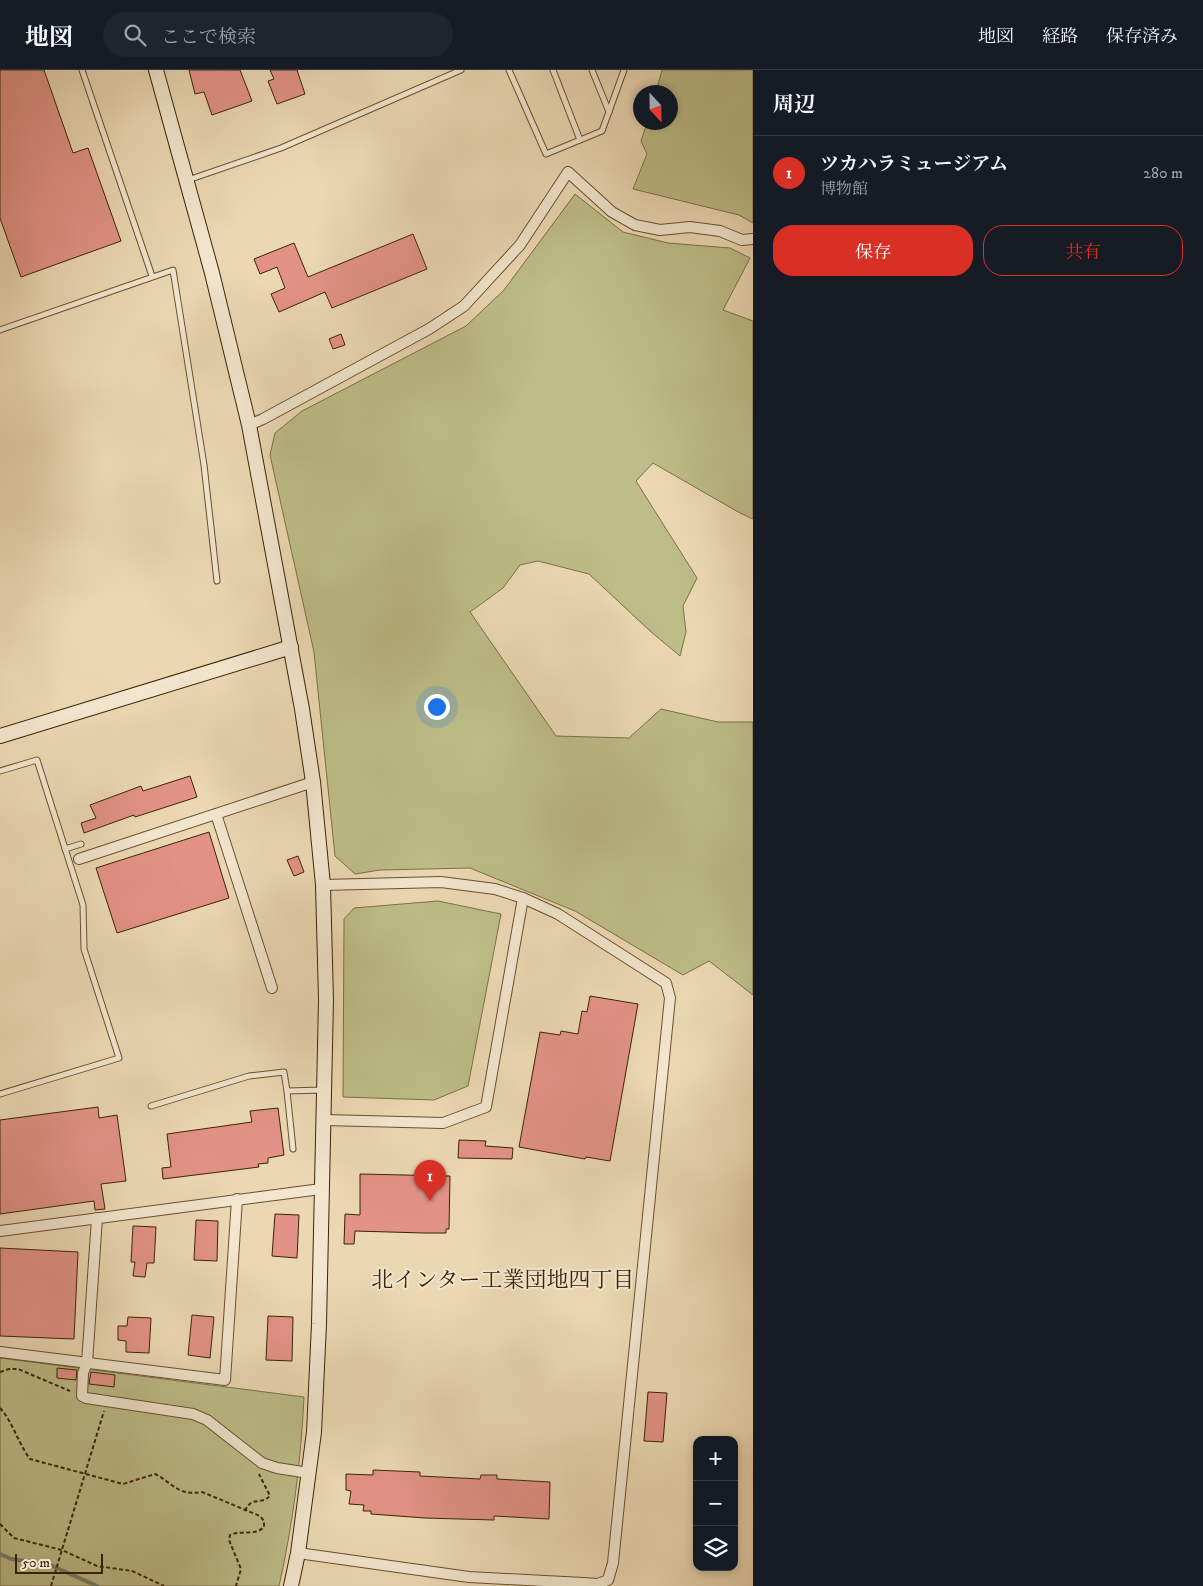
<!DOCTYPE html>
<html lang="ja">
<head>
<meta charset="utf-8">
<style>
	body { margin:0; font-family:"IM FELL DW Pica","Noto Serif JP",serif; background:#20242c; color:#f1f3f6 }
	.controls { position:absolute; right:15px; bottom:15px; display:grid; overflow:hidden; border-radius:10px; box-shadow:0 2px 8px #0003 }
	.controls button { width:45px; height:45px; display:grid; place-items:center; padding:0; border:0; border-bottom:1px solid #363941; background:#171b24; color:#f1f3f6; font:25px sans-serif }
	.compass { position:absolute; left:633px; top:15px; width:45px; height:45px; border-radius:50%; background:#171b24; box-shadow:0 2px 8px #0003; rotate:158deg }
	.scale { position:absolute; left:15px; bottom:12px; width:88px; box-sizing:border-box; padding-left:5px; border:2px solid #3d2305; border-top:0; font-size:14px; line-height:18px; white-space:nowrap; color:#3d2305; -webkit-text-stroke:4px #f2e6ce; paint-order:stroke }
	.you { position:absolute; left:436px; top:636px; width:18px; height:18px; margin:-12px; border:4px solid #fff; border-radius:50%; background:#1a73e8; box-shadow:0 0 0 8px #1a73e833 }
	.badge { display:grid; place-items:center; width:32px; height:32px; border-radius:50%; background:#d93025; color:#fff; font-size:16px; font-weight:700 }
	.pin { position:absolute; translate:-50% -41px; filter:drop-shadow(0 1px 2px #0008) }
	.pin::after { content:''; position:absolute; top:26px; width:18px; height:15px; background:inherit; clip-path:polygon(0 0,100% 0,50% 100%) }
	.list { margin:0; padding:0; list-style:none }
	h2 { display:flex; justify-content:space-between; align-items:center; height:65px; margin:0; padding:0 20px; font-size:21px }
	h2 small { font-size:16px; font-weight:400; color:#9ea1a6 }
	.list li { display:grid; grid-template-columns:32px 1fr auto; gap:15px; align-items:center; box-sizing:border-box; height:75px; padding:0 20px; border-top:1px solid #363941 }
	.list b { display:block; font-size:19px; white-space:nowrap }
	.list p { margin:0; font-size:16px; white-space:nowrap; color:#9ea1a6 }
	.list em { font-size:16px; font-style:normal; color:#9ea1a6 }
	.actions { display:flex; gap:10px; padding:15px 20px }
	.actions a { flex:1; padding:11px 0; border:1px solid #d93025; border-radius:20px; text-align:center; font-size:18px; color:#d93025 }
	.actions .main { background:#d93025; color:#fff }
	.icon { flex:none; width:28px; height:28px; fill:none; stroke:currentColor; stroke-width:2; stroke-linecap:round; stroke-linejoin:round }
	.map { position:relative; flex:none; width:753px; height:1516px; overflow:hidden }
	header { display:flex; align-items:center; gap:30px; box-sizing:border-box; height:70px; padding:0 25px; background:#171b24; border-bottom:1px solid #363941 }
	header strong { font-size:24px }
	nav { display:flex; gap:28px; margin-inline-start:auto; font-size:18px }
	.search { width:350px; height:45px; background:#20242c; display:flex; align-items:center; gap:12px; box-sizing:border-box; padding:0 18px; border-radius:28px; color:#9ea1a6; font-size:19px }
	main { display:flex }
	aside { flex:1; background:#171b24 }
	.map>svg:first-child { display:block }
	.green { fill:#bdbd88; stroke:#7d7046 }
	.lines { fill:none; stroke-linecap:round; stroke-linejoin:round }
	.stream { stroke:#747e6a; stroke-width:4 }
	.building { fill:#e29286; stroke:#3d2305 }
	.lane-casing { stroke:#685030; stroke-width:7 }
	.street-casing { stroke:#685030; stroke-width:12 }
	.secondary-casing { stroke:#3d2305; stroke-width:16 }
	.path { stroke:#3d2305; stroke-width:2; stroke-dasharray:4 2.5; stroke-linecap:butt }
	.lane { stroke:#f2e6ce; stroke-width:5 }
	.street { stroke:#f2e6ce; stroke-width:10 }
	.secondary { stroke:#f2e6ce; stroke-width:14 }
	.labels { text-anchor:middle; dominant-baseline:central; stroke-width:4; stroke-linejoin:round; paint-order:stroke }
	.neighbourhood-label { font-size:22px; fill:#3d2305; stroke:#f2e6ce }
</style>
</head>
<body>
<header>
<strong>地図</strong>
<div class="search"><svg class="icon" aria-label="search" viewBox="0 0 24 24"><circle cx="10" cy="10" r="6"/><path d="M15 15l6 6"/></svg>ここで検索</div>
<nav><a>地図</a><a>経路</a><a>保存済み</a></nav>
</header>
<main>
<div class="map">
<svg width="753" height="1516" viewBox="0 0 753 1516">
	<rect width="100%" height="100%" fill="#ebd8b3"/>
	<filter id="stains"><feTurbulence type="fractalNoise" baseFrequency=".004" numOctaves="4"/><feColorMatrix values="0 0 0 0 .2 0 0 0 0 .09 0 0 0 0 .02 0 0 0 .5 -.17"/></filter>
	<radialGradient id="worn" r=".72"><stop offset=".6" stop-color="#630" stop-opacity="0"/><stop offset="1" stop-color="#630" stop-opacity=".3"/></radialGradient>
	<g class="green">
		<polygon points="662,0 753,0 753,153 739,145 633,119 647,84 641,71 647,53 670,52 670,22 656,22"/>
		<polygon points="575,124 623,162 668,173 730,178 750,188 723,240 753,251 753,449 740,443 653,393 636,411 697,508 683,536 686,562 680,586 650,561 589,504 538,491 520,495 503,518 470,542 556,666 629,668 661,639 718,652 753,652 753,925 709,891 683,905 575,841 470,798 380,800 355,804 335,786 314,582 270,385 275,363 302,341 466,256 504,220"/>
		<polygon points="438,831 501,844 468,1016 434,1030 343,1027 344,849 354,838"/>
		<path d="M 0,1288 L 304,1327 C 301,1390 293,1454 279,1516 L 0,1516 Z"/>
	</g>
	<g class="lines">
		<polyline class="stream" points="0,1484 11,1489 48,1494 97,1516"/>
	</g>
	<g class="building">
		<polygon points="0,0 44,0 73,83 88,78 121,171 21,207 0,148"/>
		<polygon points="189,0 240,0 252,31 212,45 204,22 195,24"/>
		<polygon points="270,0 297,0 305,24 277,34 268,11 274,9"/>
		<polygon points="413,164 427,199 332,238 325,222 279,242 271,224 285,218 277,197 260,204 254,189 294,173 308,207"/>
		<polygon points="341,264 345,275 333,279 329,269"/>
		<polygon points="190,706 197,727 135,747 134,745 84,763 81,753 96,748 90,735 141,716 143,721"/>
		<polygon points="209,762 229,828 117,863 96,798"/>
		<polygon points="298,786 304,802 294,806 287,790"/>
		<polygon points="590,926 638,934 610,1091 586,1087 585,1089 519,1077 540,962 560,965 561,961 578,964 582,941 587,942"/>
		<polygon points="98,1037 99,1048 117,1045 126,1111 101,1114 105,1139 95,1140 94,1131 0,1144 0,1050"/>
		<polygon points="278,1038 284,1085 268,1088 268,1093 258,1094 259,1097 163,1109 162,1098 171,1097 167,1064 252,1052 250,1041"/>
		<polygon points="459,1070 486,1071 485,1076 513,1078 512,1089 458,1088"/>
		<polygon points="360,1104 450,1106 449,1159 446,1159 446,1163 424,1163 355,1161 354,1174 344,1174 345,1144 360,1145"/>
		<polygon points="275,1144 299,1145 297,1188 272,1186"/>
		<polygon points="196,1150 218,1151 217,1191 194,1190"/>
		<polygon points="133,1156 156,1157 154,1193 147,1193 145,1207 133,1206 135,1192 131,1192"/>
		<polygon points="0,1178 78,1182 74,1269 0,1266"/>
		<polygon points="192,1245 214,1247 210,1288 188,1285"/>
		<polygon points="268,1246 293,1247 292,1291 266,1290"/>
		<polygon points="128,1247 151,1248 149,1283 126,1282 126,1271 118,1270 118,1256 127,1256"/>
		<polygon points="57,1298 77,1300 76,1310 57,1308"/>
		<polygon points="91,1302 115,1305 114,1317 89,1314"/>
		<polygon points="648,1322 667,1323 663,1372 644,1371"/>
		<polygon points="373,1400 420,1402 420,1406 480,1409 481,1405 497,1405 497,1409 550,1412 549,1449 494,1446 494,1450 425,1448 371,1444 371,1441 363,1441 364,1435 349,1434 351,1421 346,1420 346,1404 373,1405"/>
	</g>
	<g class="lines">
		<defs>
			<g id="lane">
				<polyline points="82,0 152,206"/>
				<polyline points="509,0 546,84 602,61 624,0"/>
				<polyline points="553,0 580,70"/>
				<polyline points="592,0 609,42"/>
				<polyline points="188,110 281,78 461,0"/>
				<polyline points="0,260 173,200 204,395 217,511"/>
				<polyline points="0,701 37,690 83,835 84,879 119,988 0,1024"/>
				<polyline points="65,779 81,774"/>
				<polyline points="287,1021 293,1079"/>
				<polyline points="151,1036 249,1006 284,1002 287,1021 323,1020"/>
			</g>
			<g id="street">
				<polyline points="249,355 263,349 429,259 464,236 520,175 568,102 612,142 635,155 660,160 690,157 720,161 742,170 753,169"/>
				<polyline points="216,744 272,918"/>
				<polyline points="79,789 313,712"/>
				<polyline points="324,1050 443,1053 486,1037 523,828"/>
				<polyline points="97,1148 87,1293 83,1303 82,1326 86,1328 193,1344 207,1350 262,1393 277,1398 309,1403"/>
				<polyline points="0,1161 321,1119"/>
				<polyline points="0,1282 225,1310 237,1129"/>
				<polyline points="298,1483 469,1507 583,1513 598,1514 608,1510 613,1493 670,928 666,913 558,844 523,828 495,819 441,812 323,815"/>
			</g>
			<g id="secondary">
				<polyline points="156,0 212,203 249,355 302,639 313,712 323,815 326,930 319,1254 314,1362 298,1483 291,1516"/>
				<polyline points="0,666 291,577"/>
			</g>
		</defs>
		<use href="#lane" class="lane-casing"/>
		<use href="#street" class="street-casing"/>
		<use href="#secondary" class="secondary-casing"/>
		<g class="path">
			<polyline points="0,1302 9,1299 18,1299 70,1321"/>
			<path d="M 0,1338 C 13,1352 18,1373 30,1389 L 123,1414 L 155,1404 C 174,1414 178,1426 202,1422 L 260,1446 L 264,1451 L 264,1457 C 255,1466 242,1460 230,1465 L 229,1470 L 241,1499 L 236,1516"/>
			<path d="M 245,1441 C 252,1425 260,1436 270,1426 L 259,1404"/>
			<polyline points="0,1454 14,1468 62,1480 97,1496 132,1501 164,1516"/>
			<polyline points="51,1516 104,1341"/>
		</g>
		<use href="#lane" class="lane"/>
		<use href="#street" class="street"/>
		<use href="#secondary" class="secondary"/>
	</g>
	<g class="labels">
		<g class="neighbourhood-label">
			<text x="503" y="1210">北インター工業団地四丁目</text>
		</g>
	</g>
	<rect width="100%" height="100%" filter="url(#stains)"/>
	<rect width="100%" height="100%" fill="url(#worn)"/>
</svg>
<div class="controls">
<button>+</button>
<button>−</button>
<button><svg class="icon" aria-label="layers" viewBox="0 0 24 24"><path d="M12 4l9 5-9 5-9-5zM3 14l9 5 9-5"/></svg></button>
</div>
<svg class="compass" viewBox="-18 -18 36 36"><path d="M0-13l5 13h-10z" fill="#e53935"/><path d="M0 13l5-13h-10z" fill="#9ea1a6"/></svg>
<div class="scale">50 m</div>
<div class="you"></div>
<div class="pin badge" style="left:430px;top:1131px">1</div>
</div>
<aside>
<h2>周辺<small></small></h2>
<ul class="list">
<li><span class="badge">1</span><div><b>ツカハラミュージアム</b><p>博物館</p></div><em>280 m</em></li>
</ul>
<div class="actions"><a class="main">保存</a><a>共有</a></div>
</aside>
</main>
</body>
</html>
